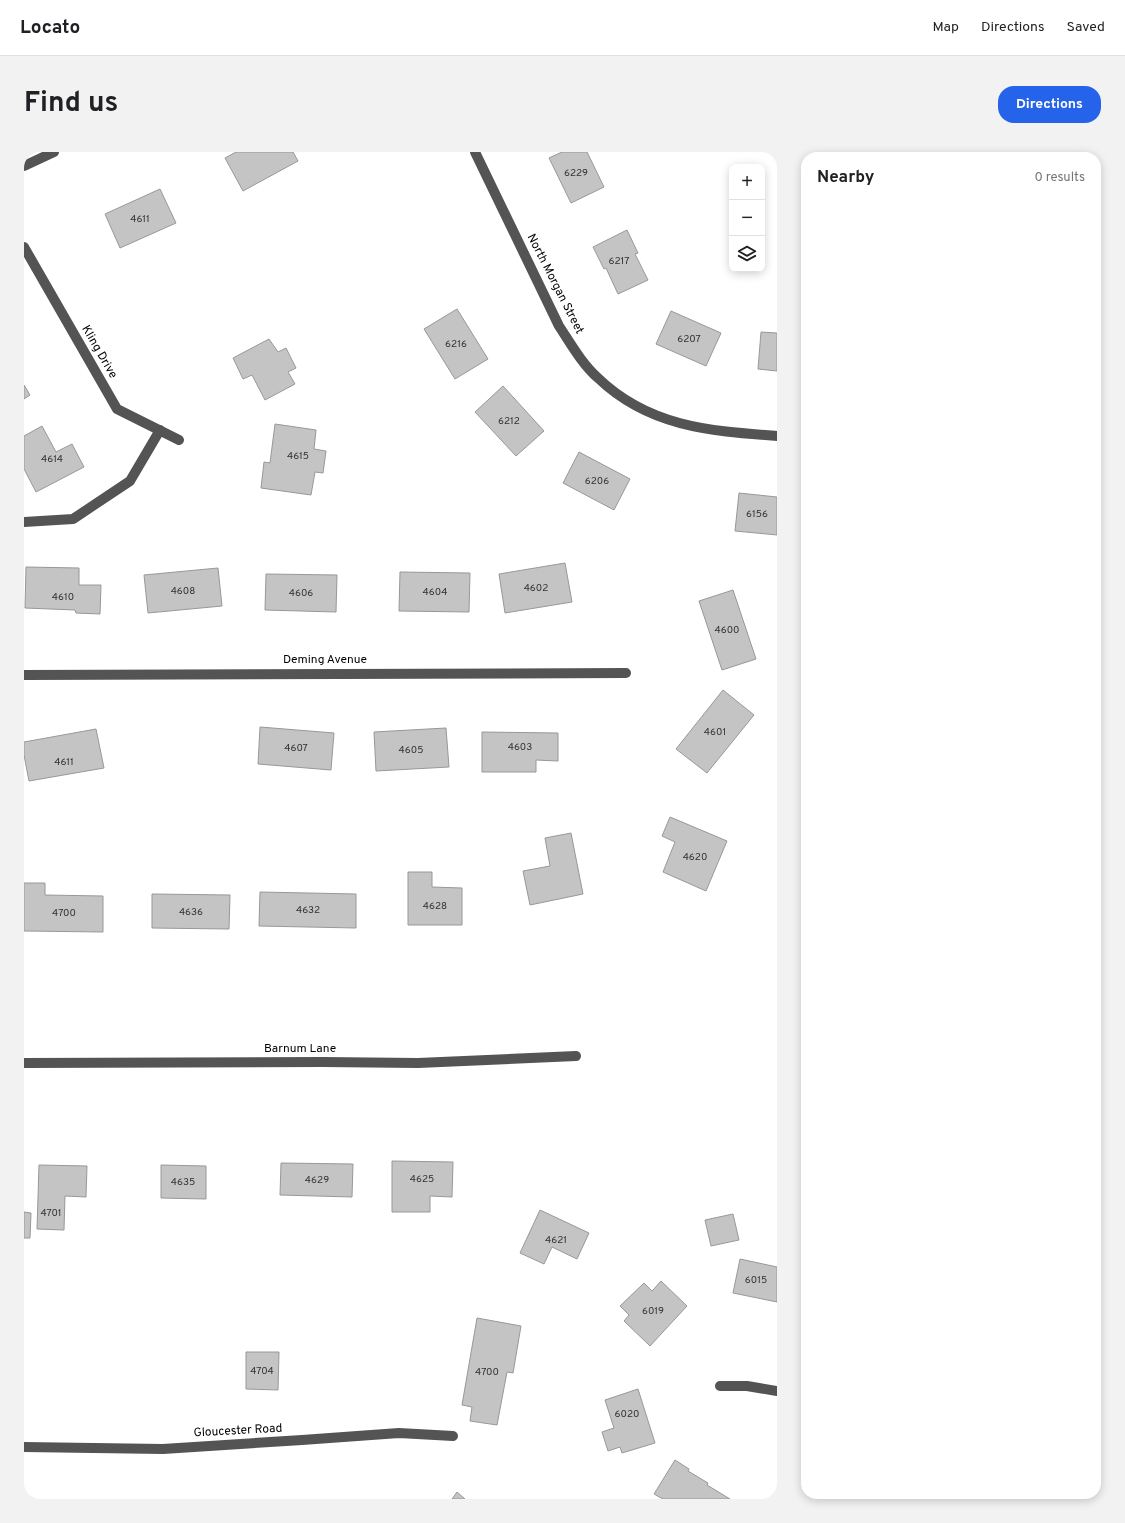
<!DOCTYPE html>
<html lang="en">
<head>
<meta charset="utf-8">
<style>
	body { margin:0; font-family:Overpass,sans-serif; background:#f2f2f2; color:#202124 }
	.controls { position:absolute; right:12px; top:12px; display:grid; overflow:hidden; border-radius:8px; box-shadow:0 2px 10px #0003 }
	.controls button { width:36px; height:36px; display:grid; place-items:center; padding:0; border:0; border-bottom:1px solid #e0e0e0; background:#fff; color:#202124; font:20px sans-serif }
	.list { margin:0; padding:0; list-style:none }
	h2 { display:flex; justify-content:space-between; align-items:center; height:52px; margin:0; padding:0 16px; font-size:17px }
	h2 small { font-size:13px; font-weight:400; color:#757577 }
	.icon { flex:none; width:22px; height:22px; fill:none; stroke:currentColor; stroke-width:2; stroke-linecap:round; stroke-linejoin:round }
	.map { position:relative; flex:none; width:753px; height:1347px; overflow:hidden; border-radius:16px }
	header { display:flex; align-items:center; gap:24px; box-sizing:border-box; height:56px; padding:0 20px; background:#fff; border-bottom:1px solid #e0e0e0 }
	header strong { font-size:19px }
	nav { display:flex; gap:22px; margin-inline-start:auto; font-size:14px }
	.intro { display:flex; align-items:center; justify-content:space-between; box-sizing:border-box; height:96px; padding:0 24px }
	h1 { margin:0; font-size:28px }
	.button { padding:10px 18px; border-radius:16px; background:#2563eb; color:#fff; font-size:14px; font-weight:700 }
	main { display:flex; gap:24px; padding:0 24px }
	aside { flex:1; background:#fff; border-radius:16px; box-shadow:0 2px 10px #0003 }
	.map>svg:first-child { display:block }
	.building { fill:#c4c4c4; stroke:#989898 }
	.lines { fill:none; stroke-linecap:round; stroke-linejoin:round }
	.minor { stroke:#545454; stroke-width:10 }
	.labels { text-anchor:middle; dominant-baseline:central; stroke-width:3; stroke-linejoin:round; paint-order:stroke }
	.number-label { font-size:10px; fill:#313131 }
	.street-label { font-size:12px; fill:#000; stroke:#fff }
</style>
</head>
<body>
<header>
<strong>Locato</strong>
<nav><a>Map</a><a>Directions</a><a>Saved</a></nav>
</header>
<div class="intro"><h1>Find us</h1><a class="button">Directions</a></div>
<main>
<div class="map">
<svg width="753" height="1347" viewBox="0 0 753 1347">
	<rect width="100%" height="100%" fill="#fff"/>
	<g class="building">
		<polygon points="212,0 269,0 274,9 219,39 201,6"/>
		<polygon points="538,0 563,0 580,35 547,51 525,6"/>
		<polygon points="136,37 152,71 96,96 81,62"/>
		<polygon points="603,78 614,101 611,102 624,128 594,142 582,116 580,117 569,95"/>
		<polygon points="433,157 464,207 431,227 400,177"/>
		<polygon points="647,159 697,181 682,214 632,192"/>
		<polygon points="737,180 753,181 753,219 734,217"/>
		<polygon points="245,187 254,200 262,196 272,216 264,220 271,232 241,248 228,223 219,227 209,206"/>
		<polygon points="0,233 6,243 0,247"/>
		<polygon points="479,234 520,279 492,304 451,260"/>
		<polygon points="251,272 292,278 290,297 302,299 299,321 291,320 287,343 237,336 240,310 246,311"/>
		<polygon points="18,274 32,300 48,292 60,315 12,340 0,317 0,284"/>
		<polygon points="555,300 606,327 590,358 539,331"/>
		<polygon points="715,341 753,345 753,383 711,379"/>
		<polygon points="541,411 548,450 481,461 475,422"/>
		<polygon points="2,415 55,416 55,433 77,433 76,462 52,461 51,458 1,456"/>
		<polygon points="194,416 198,454 124,461 120,423"/>
		<polygon points="376,420 446,421 445,460 375,459"/>
		<polygon points="242,422 313,423 312,460 241,458"/>
		<polygon points="709,438 732,507 698,518 675,449"/>
		<polygon points="699,538 730,563 683,621 652,597"/>
		<polygon points="236,575 310,581 307,618 234,612"/>
		<polygon points="422,576 425,615 352,619 350,580"/>
		<polygon points="72,577 80,616 5,629 0,603 0,590"/>
		<polygon points="458,580 534,581 534,609 512,608 512,620 458,620"/>
		<polygon points="646,665 703,689 682,739 639,720 651,690 638,684"/>
		<polygon points="547,681 559,742 506,753 499,719 526,714 521,686"/>
		<polygon points="384,720 408,720 408,735 438,736 438,773 384,773"/>
		<polygon points="0,731 21,731 21,743 79,744 79,780 0,779"/>
		<polygon points="236,740 332,742 332,776 235,774"/>
		<polygon points="128,742 206,743 205,777 128,776"/>
		<polygon points="368,1009 429,1010 428,1045 406,1044 406,1060 368,1060"/>
		<polygon points="257,1011 329,1012 328,1045 256,1043"/>
		<polygon points="15,1013 63,1014 62,1045 41,1044 40,1078 13,1077"/>
		<polygon points="137,1013 182,1014 182,1047 137,1046"/>
		<polygon points="516,1058 565,1081 553,1107 528,1095 520,1112 496,1101"/>
		<polygon points="0,1060 7,1061 6,1086 0,1086"/>
		<polygon points="709,1062 715,1088 687,1094 681,1068"/>
		<polygon points="716,1107 753,1115 753,1150 709,1141"/>
		<polygon points="637,1129 663,1154 626,1194 600,1169 605,1163 596,1154 620,1131 628,1139"/>
		<polygon points="453,1166 497,1174 489,1221 483,1220 473,1273 446,1269 448,1255 438,1253"/>
		<polygon points="222,1200 255,1200 254,1238 222,1237"/>
		<polygon points="614,1237 631,1291 598,1301 596,1295 584,1299 578,1280 590,1276 581,1248"/>
		<polygon points="651,1308 665,1317 664,1319 684,1331 683,1333 706,1347 639,1347 630,1342"/>
		<polygon points="433,1340 441,1347 428,1347"/>
	</g>
	<g class="lines">
		<g class="minor">
			<path d="M 451,0 L 535,174 C 547,192 558,212 574,226 C 625,275 686,279 753,284"/>
			<polyline points="0,14 30,0"/>
			<polyline points="0,95 93,257 155,288"/>
			<polyline points="0,370 49,367 106,329 136,278"/>
			<polyline points="0,523 602,521"/>
			<polyline points="0,911 299,910 394,911 552,904"/>
			<polyline points="696,1234 723,1234 753,1239"/>
			<polyline points="0,1295 139,1297 278,1288 375,1281 429,1284"/>
		</g>
	</g>
	<g class="labels">
		<g class="number-label">
			<text x="552" y="21">6229</text>
			<text x="116" y="67">4611</text>
			<text x="595" y="109">6217</text>
			<text x="665" y="187">6207</text>
			<text x="432" y="192">6216</text>
			<text x="485" y="269">6212</text>
			<text x="274" y="304">4615</text>
			<text x="28" y="307">4614</text>
			<text x="573" y="329">6206</text>
			<text x="733" y="362">6156</text>
			<text x="512" y="436">4602</text>
			<text x="159" y="439">4608</text>
			<text x="411" y="440">4604</text>
			<text x="277" y="441">4606</text>
			<text x="39" y="445">4610</text>
			<text x="703" y="478">4600</text>
			<text x="691" y="580">4601</text>
			<text x="496" y="595">4603</text>
			<text x="272" y="596">4607</text>
			<text x="387" y="598">4605</text>
			<text x="40" y="610">4611</text>
			<text x="671" y="705">4620</text>
			<text x="411" y="754">4628</text>
			<text x="284" y="758">4632</text>
			<text x="167" y="760">4636</text>
			<text x="40" y="761">4700</text>
			<text x="398" y="1027">4625</text>
			<text x="293" y="1028">4629</text>
			<text x="159" y="1030">4635</text>
			<text x="27" y="1061">4701</text>
			<text x="532" y="1088">4621</text>
			<text x="732" y="1128">6015</text>
			<text x="629" y="1159">6019</text>
			<text x="238" y="1219">4704</text>
			<text x="463" y="1220">4700</text>
			<text x="603" y="1262">6020</text>
		</g>
		<g class="street-label">
			<text transform="translate(531 132) rotate(63)">North Morgan Street</text>
			<text transform="translate(75 200) rotate(60)">Kling Drive</text>
			<text x="301" y="508">Deming Avenue</text>
			<text x="276" y="897">Barnum Lane</text>
			<text transform="translate(214 1279) rotate(-3)">Gloucester Road</text>
		</g>
	</g>
</svg>
<div class="controls">
<button>+</button>
<button>−</button>
<button><svg class="icon" aria-label="layers" viewBox="0 0 24 24"><path d="M12 4l9 5-9 5-9-5zM3 14l9 5 9-5"/></svg></button>
</div>
</div>
<aside>
<h2>Nearby<small>0 results</small></h2>
<ul class="list">
</ul>
</aside>
</main>
</body>
</html>
